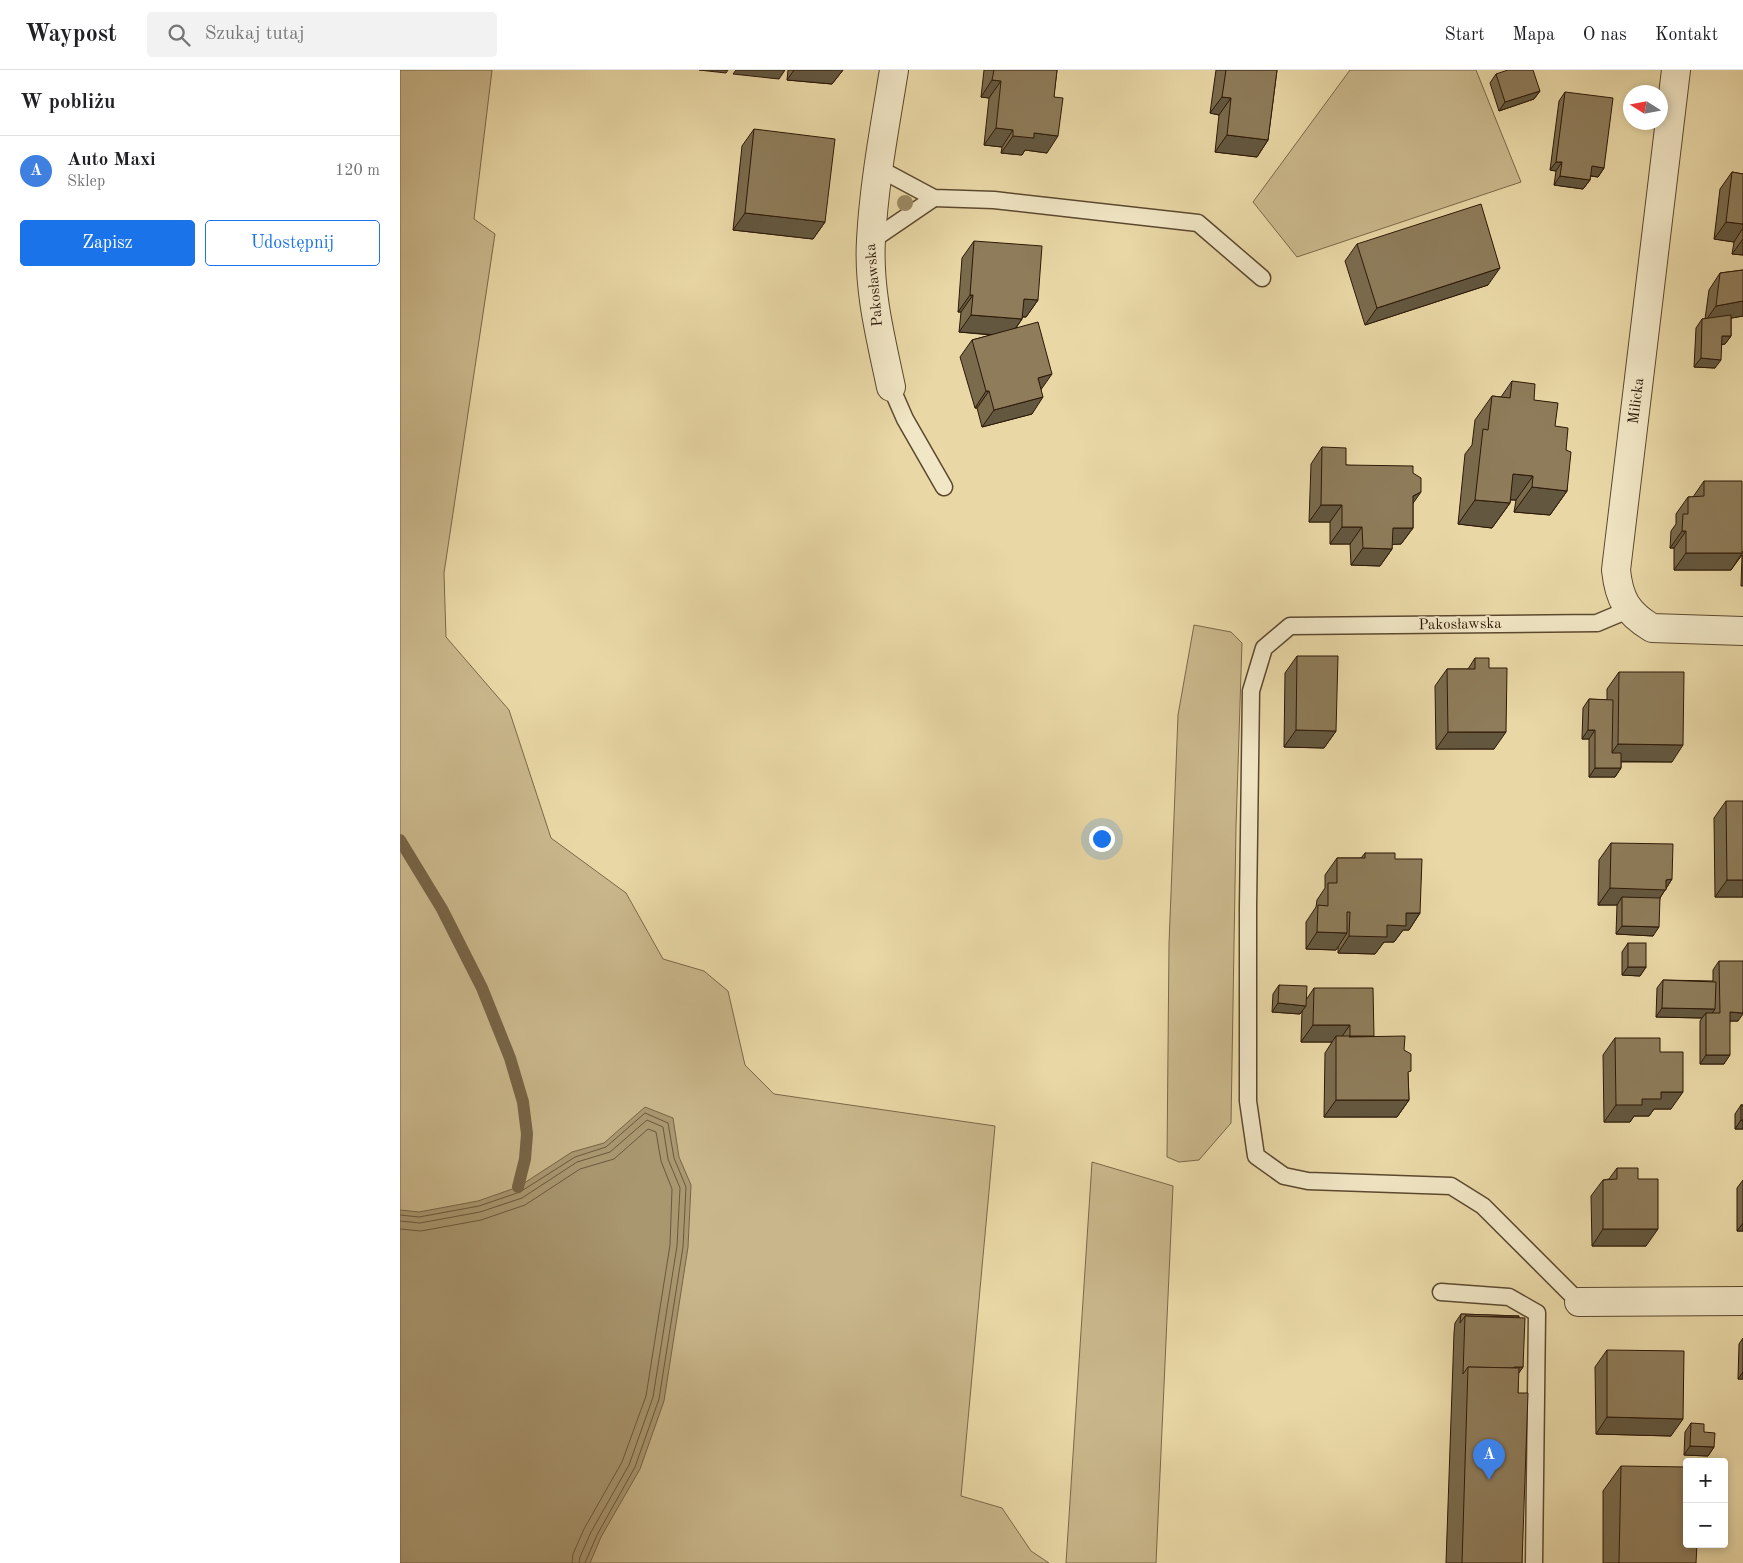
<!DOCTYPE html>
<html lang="pl">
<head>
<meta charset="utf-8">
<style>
	body { margin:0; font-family:"Old Standard TT",serif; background:#f2f2f2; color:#202124 }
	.controls { position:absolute; right:15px; bottom:15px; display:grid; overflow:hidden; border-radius:5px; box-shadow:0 2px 8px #0003 }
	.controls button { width:45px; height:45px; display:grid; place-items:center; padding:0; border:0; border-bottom:1px solid #e0e0e0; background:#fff; color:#202124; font:25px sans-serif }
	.compass { position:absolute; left:1223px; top:15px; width:45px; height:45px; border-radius:50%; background:#fff; box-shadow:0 2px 8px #0003; rotate:281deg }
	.you { position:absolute; left:701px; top:768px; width:18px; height:18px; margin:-12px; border:4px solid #fff; border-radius:50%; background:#1a73e8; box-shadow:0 0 0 8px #1a73e833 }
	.badge { display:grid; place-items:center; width:32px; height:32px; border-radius:50%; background:#1a73e8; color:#fff; font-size:16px; font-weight:700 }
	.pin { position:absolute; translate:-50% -41px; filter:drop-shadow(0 1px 2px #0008) }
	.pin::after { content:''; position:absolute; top:26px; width:18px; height:15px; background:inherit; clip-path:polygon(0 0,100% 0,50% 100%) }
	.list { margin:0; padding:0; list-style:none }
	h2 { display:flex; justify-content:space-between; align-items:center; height:65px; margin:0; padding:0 20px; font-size:21px }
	h2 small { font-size:16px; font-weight:400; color:#757577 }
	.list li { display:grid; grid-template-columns:32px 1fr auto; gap:15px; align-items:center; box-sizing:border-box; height:70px; padding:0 20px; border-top:1px solid #e0e0e0 }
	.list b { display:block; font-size:19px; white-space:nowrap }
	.list p { margin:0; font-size:16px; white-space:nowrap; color:#757577 }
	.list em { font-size:16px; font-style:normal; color:#757577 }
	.actions { display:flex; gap:10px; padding:15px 20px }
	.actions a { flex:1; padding:11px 0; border:1px solid #1a73e8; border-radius:5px; text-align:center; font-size:18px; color:#1a73e8 }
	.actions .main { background:#1a73e8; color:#fff }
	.icon { flex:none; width:28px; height:28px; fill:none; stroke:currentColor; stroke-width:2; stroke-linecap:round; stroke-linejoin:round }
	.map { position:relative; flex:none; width:1343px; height:1493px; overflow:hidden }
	header { display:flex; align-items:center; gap:30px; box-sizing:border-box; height:70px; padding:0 25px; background:#fff; border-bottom:1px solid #e0e0e0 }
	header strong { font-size:24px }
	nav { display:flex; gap:28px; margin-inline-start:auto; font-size:18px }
	.search { width:350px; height:45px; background:#f2f2f2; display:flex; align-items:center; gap:12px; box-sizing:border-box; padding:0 18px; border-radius:5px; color:#757577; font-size:19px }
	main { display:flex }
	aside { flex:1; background:#fff }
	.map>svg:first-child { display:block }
	.green { fill:#c9b78b; stroke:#7a6849 }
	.water { fill:#a99770; stroke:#776446 }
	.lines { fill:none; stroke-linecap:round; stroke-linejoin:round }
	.shore { stroke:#6a583c; stroke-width:1 }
	.stream { stroke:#776446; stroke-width:12 }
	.service-casing { stroke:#5b482f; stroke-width:19 }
	.minor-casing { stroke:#5b482f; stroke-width:30 }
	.service { stroke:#f1e6c5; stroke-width:16 }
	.minor { stroke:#f1e6c5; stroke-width:28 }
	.tree { fill:#9b8965 }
	.wall { fill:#7a6b4d; stroke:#2c1807 }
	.shaded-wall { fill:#63573f; stroke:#2c1807 }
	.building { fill:#8e7c5a; stroke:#2c1807 }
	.labels { text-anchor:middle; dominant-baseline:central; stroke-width:4; stroke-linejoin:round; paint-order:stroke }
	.street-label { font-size:15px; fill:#2c1807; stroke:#f1e6c5 }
</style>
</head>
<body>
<header>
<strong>Waypost</strong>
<div class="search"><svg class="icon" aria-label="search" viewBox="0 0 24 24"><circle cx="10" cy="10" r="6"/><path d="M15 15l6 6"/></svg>Szukaj tutaj</div>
<nav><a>Start</a><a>Mapa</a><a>O nas</a><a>Kontakt</a></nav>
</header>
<main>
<aside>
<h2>W pobliżu<small></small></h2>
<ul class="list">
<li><span class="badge" style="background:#3f7fe0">A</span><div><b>Auto Maxi</b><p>Sklep</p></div><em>120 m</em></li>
</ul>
<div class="actions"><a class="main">Zapisz</a><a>Udostępnij</a></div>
</aside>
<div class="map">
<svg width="1343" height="1493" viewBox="0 0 1343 1493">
	<rect width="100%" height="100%" fill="#e9d8a6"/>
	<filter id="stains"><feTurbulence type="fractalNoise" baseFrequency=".004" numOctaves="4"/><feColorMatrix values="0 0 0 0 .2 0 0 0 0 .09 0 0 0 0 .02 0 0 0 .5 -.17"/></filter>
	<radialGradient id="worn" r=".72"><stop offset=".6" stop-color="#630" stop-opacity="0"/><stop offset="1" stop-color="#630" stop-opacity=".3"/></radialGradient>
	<g class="green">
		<polygon points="0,0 92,0 74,149 95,164 44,503 46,567 109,640 151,768 226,823 263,889 304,901 328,921 345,995 374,1024 595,1056 561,1426 602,1438 631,1481 649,1493 0,1493"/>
		<polygon points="950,0 1076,0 1121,112 897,187 853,132"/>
		<polygon points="794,555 831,562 842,573 836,757 831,1053 799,1090 779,1092 767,1087 769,874 778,645"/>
		<polygon points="692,1092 773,1116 756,1493 666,1493"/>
	</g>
	<polygon class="water" points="245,1037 273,1048 279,1087 291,1115 288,1177 264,1331 240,1399 201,1467 190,1493 0,1493 0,1140 19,1142 78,1131 118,1117 172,1082 204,1073"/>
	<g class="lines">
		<g class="shore">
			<polyline points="0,1145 19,1147 79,1136 120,1122 175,1087 206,1077 245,1043 268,1053 274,1088 286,1117 283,1177 259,1329 235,1397 197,1465 185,1493"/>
			<polyline points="0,1151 20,1153 80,1142 122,1128 177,1092 210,1082 247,1050 263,1057 268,1089 280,1118 277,1176 253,1327 229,1395 191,1462 180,1487 179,1493"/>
			<polyline points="0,1159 21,1161 81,1150 125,1135 180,1099 214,1089 248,1059 256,1062 261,1091 272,1119 270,1175 246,1326 222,1392 184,1459 173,1484 172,1493"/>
		</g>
		<polyline class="stream" points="0,770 42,839 82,918 110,988 123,1032 127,1064 125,1089 118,1117"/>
		<defs>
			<g id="service">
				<polyline points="478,98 534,128 594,130 798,153 862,208"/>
				<polyline points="471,171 534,128"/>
				<polyline points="491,317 505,349 544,417"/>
				<polyline points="1041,1222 1109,1227 1137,1243 1134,1493"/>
				<polyline points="1179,1232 1083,1136 1051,1116 908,1111 884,1106 856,1086 848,1031 848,837 851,621 864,578 890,556 1197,553 1228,540"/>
			</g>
			<g id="minor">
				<path d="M 1276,0 L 1216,500 C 1219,529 1227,543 1252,558 L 1343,561"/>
				<path d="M 491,317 C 481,269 468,220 471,170 C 474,113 485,56 494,0"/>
				<polyline points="1179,1232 1343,1231"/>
			</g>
		</defs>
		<use href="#service" class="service-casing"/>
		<use href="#minor" class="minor-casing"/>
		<use href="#service" class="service"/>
		<use href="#minor" class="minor"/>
	</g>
	<circle class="tree" cx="505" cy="133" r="8"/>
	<g class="wall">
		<polygon points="388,0 443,0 432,14 387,10"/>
		<polygon points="584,0 657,0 647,83 625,80 622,85 601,83 602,77 584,75 589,28 581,27"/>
		<polygon points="816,0 877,0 868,70 857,87 815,82 819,45 810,43"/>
		<polygon points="1096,4 1140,21 1134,29 1099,41 1090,13"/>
		<polygon points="1165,22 1204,98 1198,107 1190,106 1190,110 1183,119 1154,115 1156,101 1150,100 1159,31"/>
		<polygon points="354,59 425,152 413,169 333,160 342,76"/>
		<polygon points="1332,102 1343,104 1343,185 1332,184 1334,172 1314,169 1320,119"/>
		<polygon points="574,171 638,230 626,247 622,247 622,249 616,258 641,319 632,344 582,357 577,338 575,338 560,287 572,270 591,265 559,262 561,242 558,242 562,188"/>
		<polygon points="957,174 1088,215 965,255 945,191"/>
		<polygon points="1343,200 1343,246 1331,248 1331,266 1325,274 1321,275 1315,298 1294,297 1296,258 1302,249 1305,249 1309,220 1320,203"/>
		<polygon points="1112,311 1134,330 1155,356 1166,380 1167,421 1150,445 1114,442 1116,430 1110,430 1110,433 1092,458 1058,454 1065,384 1072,375 1075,350 1092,326 1101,327"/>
		<polygon points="922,377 946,395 1013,403 1013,458 1001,474 992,474 992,479 980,496 951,495 950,474 930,474 930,452 909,452 911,394"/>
		<polygon points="1304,411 1342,482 1343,481 1343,516 1341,516 1342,485 1331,500 1274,500 1274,478 1270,478 1271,461 1276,454 1276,444 1288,427 1293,427"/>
		<polygon points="897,586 936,661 924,678 884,677 885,603"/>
		<polygon points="1075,588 1089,598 1094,679 1036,679 1035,616 1047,599 1068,599"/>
		<polygon points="1219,602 1272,692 1221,692 1221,698 1215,707 1189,707 1189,669 1182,669 1183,638 1189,629 1207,630 1207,619"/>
		<polygon points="1326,731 1343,827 1315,827 1314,748"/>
		<polygon points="1211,773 1272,809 1260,828 1253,866 1216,864 1217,835 1198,835 1199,790"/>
		<polygon points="965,783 995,789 1020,843 1009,860 1003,860 994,872 984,872 975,884 938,883 938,876 936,880 906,879 906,852 916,837 917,830 925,818 925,805 937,788 961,788"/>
		<polygon points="1228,873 1246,897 1240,906 1222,905 1222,882"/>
		<polygon points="1319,891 1338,951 1330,951 1324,994 1300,994 1300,951 1302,948 1256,947 1257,918 1263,910 1313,911 1313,900"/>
		<polygon points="879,915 906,930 914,918 974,966 974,967 1004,980 1008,1004 1009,1030 997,1047 924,1047 925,983 932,972 901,972 902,941 900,944 872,942 873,924"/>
		<polygon points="1215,968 1260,982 1271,1039 1254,1039 1249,1046 1234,1046 1230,1052 1204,1052 1203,985"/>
		<polygon points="1341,1035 1343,1035 1343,1059 1335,1059 1335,1044"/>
		<polygon points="1217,1098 1246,1176 1192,1176 1191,1126 1203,1110 1209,1109"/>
		<polygon points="1343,1110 1343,1161 1337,1161 1337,1118"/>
		<polygon points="1061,1244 1119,1246 1123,1297 1118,1304 1118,1323 1122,1493 1046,1493 1054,1263 1055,1253"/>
		<polygon points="1343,1268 1343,1309 1338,1309 1339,1274"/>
		<polygon points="1207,1280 1271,1366 1196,1364 1195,1297"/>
		<polygon points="1291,1353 1304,1362 1314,1377 1308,1386 1284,1385 1285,1362"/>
		<polygon points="1221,1396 1296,1493 1203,1493 1203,1421"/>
	</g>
	<g class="shaded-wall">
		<polygon points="299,0 328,0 326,3"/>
		<polygon points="336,0 385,0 379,9 333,4"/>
		<polygon points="394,0 443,0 432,14 387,10"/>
		<polygon points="592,10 601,11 589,28 581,27"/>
		<polygon points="1140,21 1134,29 1099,41 1105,32"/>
		<polygon points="822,27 831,28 819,45 810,43"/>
		<polygon points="596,58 613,60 602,77 584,75"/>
		<polygon points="634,63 658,66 647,83 625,80 622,85 601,83 613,66"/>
		<polygon points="827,65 868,70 857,87 815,82"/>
		<polygon points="1156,92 1162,92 1156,101 1150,100"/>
		<polygon points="1192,96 1204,98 1198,107 1186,105"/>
		<polygon points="1160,106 1190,110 1183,119 1154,115"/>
		<polygon points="345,143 425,152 413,169 333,160"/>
		<polygon points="1326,152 1343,154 1343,158 1334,172 1314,169"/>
		<polygon points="1343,169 1343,185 1332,184"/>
		<polygon points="1100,198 1088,215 965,255 977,238"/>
		<polygon points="570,225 573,225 561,242 558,242"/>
		<polygon points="624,229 638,230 626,247 612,246"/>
		<polygon points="1343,231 1343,246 1304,253 1316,236"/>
		<polygon points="571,245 622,249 610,266 559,262"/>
		<polygon points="1322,266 1331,266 1325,274 1316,275"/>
		<polygon points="1301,288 1321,290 1315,298 1294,297"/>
		<polygon points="652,304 640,321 638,308"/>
		<polygon points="586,321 589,321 577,338 575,338"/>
		<polygon points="643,327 632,344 582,357 594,340"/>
		<polygon points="1113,404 1133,406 1116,430 1096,429"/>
		<polygon points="1132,417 1167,421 1150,445 1114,442"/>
		<polygon points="1021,422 1009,439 1013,426"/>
		<polygon points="1075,430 1110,433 1092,458 1058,454"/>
		<polygon points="921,435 942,435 930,452 909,452"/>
		<polygon points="942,457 962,457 950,474 930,474"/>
		<polygon points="993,458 1013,458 1001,474 981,475"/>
		<polygon points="1282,461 1286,461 1274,478 1270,478"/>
		<polygon points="963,478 992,479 980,496 951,495"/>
		<polygon points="1286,483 1342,483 1331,500 1274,500"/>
		<polygon points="896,660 936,661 924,678 884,677"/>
		<polygon points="1188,660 1195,660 1189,669 1182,669"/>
		<polygon points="1048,662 1106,662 1094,679 1036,679"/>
		<polygon points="1218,674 1283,675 1272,692 1206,691"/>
		<polygon points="1195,698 1221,698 1215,707 1189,707"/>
		<polygon points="1272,809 1254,837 1222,827 1217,835 1198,835 1210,818"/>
		<polygon points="1327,810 1343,810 1343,827 1315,827"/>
		<polygon points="1006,843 1020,843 1009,860 1003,860 994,872 984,872 975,884 938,883 949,866 987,855"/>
		<polygon points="1222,856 1259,857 1253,866 1216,864"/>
		<polygon points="917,862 947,863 936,880 906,879"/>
		<polygon points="1228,897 1246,897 1240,906 1222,905"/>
		<polygon points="878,933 906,936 900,944 872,942"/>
		<polygon points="1262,938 1315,939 1309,948 1306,943 1302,948 1256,947"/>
		<polygon points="1330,942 1343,943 1343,944 1338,951 1324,951"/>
		<polygon points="913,955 950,955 938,972 936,966 932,972 901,972"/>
		<polygon points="950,966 974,966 962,983 938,983"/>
		<polygon points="1306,985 1330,985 1324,994 1300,994"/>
		<polygon points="1261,1022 1283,1022 1271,1039 1254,1039 1249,1046 1234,1046 1230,1052 1204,1052 1216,1035"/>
		<polygon points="936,1030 1009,1030 997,1047 924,1047"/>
		<polygon points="1341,1050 1343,1050 1343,1059 1335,1059"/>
		<polygon points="1343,1153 1343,1161 1337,1161"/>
		<polygon points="1203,1159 1258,1159 1246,1176 1192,1176"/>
		<polygon points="1114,1297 1123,1297 1111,1314"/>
		<polygon points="1343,1302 1343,1309 1338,1309"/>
		<polygon points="1207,1347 1283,1349 1271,1366 1196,1364"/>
		<polygon points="1290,1376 1314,1377 1308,1386 1284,1385"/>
	</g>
	<g class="building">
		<polygon points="594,0 657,0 654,27 663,28 658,66 634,63 634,68 613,66 613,60 596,58 601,11 592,10"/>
		<polygon points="826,0 877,0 868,70 827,65 831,28 822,27"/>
		<polygon points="1108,0 1133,0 1140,21 1105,32 1096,4"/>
		<polygon points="1165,22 1213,28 1204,98 1192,96 1190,110 1160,106 1162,92 1156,92"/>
		<polygon points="354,59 435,69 425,152 345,143"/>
		<polygon points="1332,102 1343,104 1343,154 1326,152"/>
		<polygon points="1081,134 1100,198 977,238 957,174"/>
		<polygon points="574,171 642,176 638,230 624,229 622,249 571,245 573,225 570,225"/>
		<polygon points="1343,200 1343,231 1316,236 1320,203"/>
		<polygon points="1331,245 1331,266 1322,266 1321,290 1301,288 1302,249"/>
		<polygon points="638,252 652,304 638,308 643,327 594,340 589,321 586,321 572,270"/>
		<polygon points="1112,311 1135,314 1134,330 1158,333 1155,356 1168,358 1166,380 1171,382 1167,421 1132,417 1133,406 1113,404 1110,433 1075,430 1083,359 1088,360 1092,326 1110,328"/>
		<polygon points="922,377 946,378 946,395 1013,396 1013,403 1021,408 1021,422 1013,426 1013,458 993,458 992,479 963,478 962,457 942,457 942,435 921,435"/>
		<polygon points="1304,411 1342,411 1342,483 1286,483 1286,461 1282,461 1283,444 1288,444 1288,427 1304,426"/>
		<polygon points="897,586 938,586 936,661 896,660"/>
		<polygon points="1075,588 1089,588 1089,598 1107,598 1106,662 1048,662 1047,599 1075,599"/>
		<polygon points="1219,602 1284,602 1283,675 1218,674"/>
		<polygon points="1189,629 1213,630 1212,683 1221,683 1221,698 1195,698 1195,660 1188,660"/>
		<polygon points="1326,731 1343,731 1343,810 1327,810"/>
		<polygon points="1211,773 1273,774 1272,809 1266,810 1266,820 1210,818"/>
		<polygon points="965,783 995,783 995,789 1022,789 1020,843 1006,843 1006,856 987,855 987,867 949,866 950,842 947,842 947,863 917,862 918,835 928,836 928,813 937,813 937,788 965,788"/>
		<polygon points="1222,827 1260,828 1259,857 1222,856"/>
		<rect x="1228" y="873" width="18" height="24"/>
		<polygon points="1319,891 1343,891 1343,943 1330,942 1330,985 1306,985 1306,943 1320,943"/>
		<polygon points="1263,910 1316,912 1315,939 1262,938"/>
		<polygon points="879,915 907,916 906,936 878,933"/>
		<polygon points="914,918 973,918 974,966 950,966 949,967 1005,966 1004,980 1011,984 1011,1001 1008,1002 1009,1030 936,1030 936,966 950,966 950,955 913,955"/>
		<polygon points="1215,968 1260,968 1260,982 1283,982 1283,1022 1261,1022 1261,1029 1242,1029 1242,1035 1216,1035"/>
		<rect x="1341" y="1035" width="2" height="15"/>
		<polygon points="1217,1098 1238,1098 1238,1109 1258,1109 1258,1159 1203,1159 1203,1110 1217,1109"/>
		<polygon points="1061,1244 1119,1246 1118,1247 1065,1246 1060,1253"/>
		<polygon points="1065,1246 1125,1248 1123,1297 1114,1297 1114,1298 1068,1297 1063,1304"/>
		<polygon points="1207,1280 1284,1281 1283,1349 1207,1347"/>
		<polygon points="1068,1297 1119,1298 1118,1323 1128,1323 1122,1493 1062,1493"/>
		<polygon points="1291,1353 1304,1354 1304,1362 1315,1363 1314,1377 1290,1376"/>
		<polygon points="1221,1396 1287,1397 1287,1474 1297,1474 1296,1493 1219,1493"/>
	</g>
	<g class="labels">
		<g class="street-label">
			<text transform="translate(475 215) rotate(-95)">Pakosławska</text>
			<text transform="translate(1237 331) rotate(-83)">Milicka</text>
			<text transform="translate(1060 555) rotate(-1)">Pakosławska</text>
		</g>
	</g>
	<rect width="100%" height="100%" filter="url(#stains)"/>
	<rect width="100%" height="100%" fill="url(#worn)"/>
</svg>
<div class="controls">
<button>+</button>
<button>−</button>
</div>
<svg class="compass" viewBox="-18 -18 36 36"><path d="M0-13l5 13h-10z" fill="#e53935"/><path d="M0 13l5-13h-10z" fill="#757577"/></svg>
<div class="you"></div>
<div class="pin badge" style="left:1089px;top:1410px;background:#3f7fe0">A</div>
</div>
</main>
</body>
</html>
